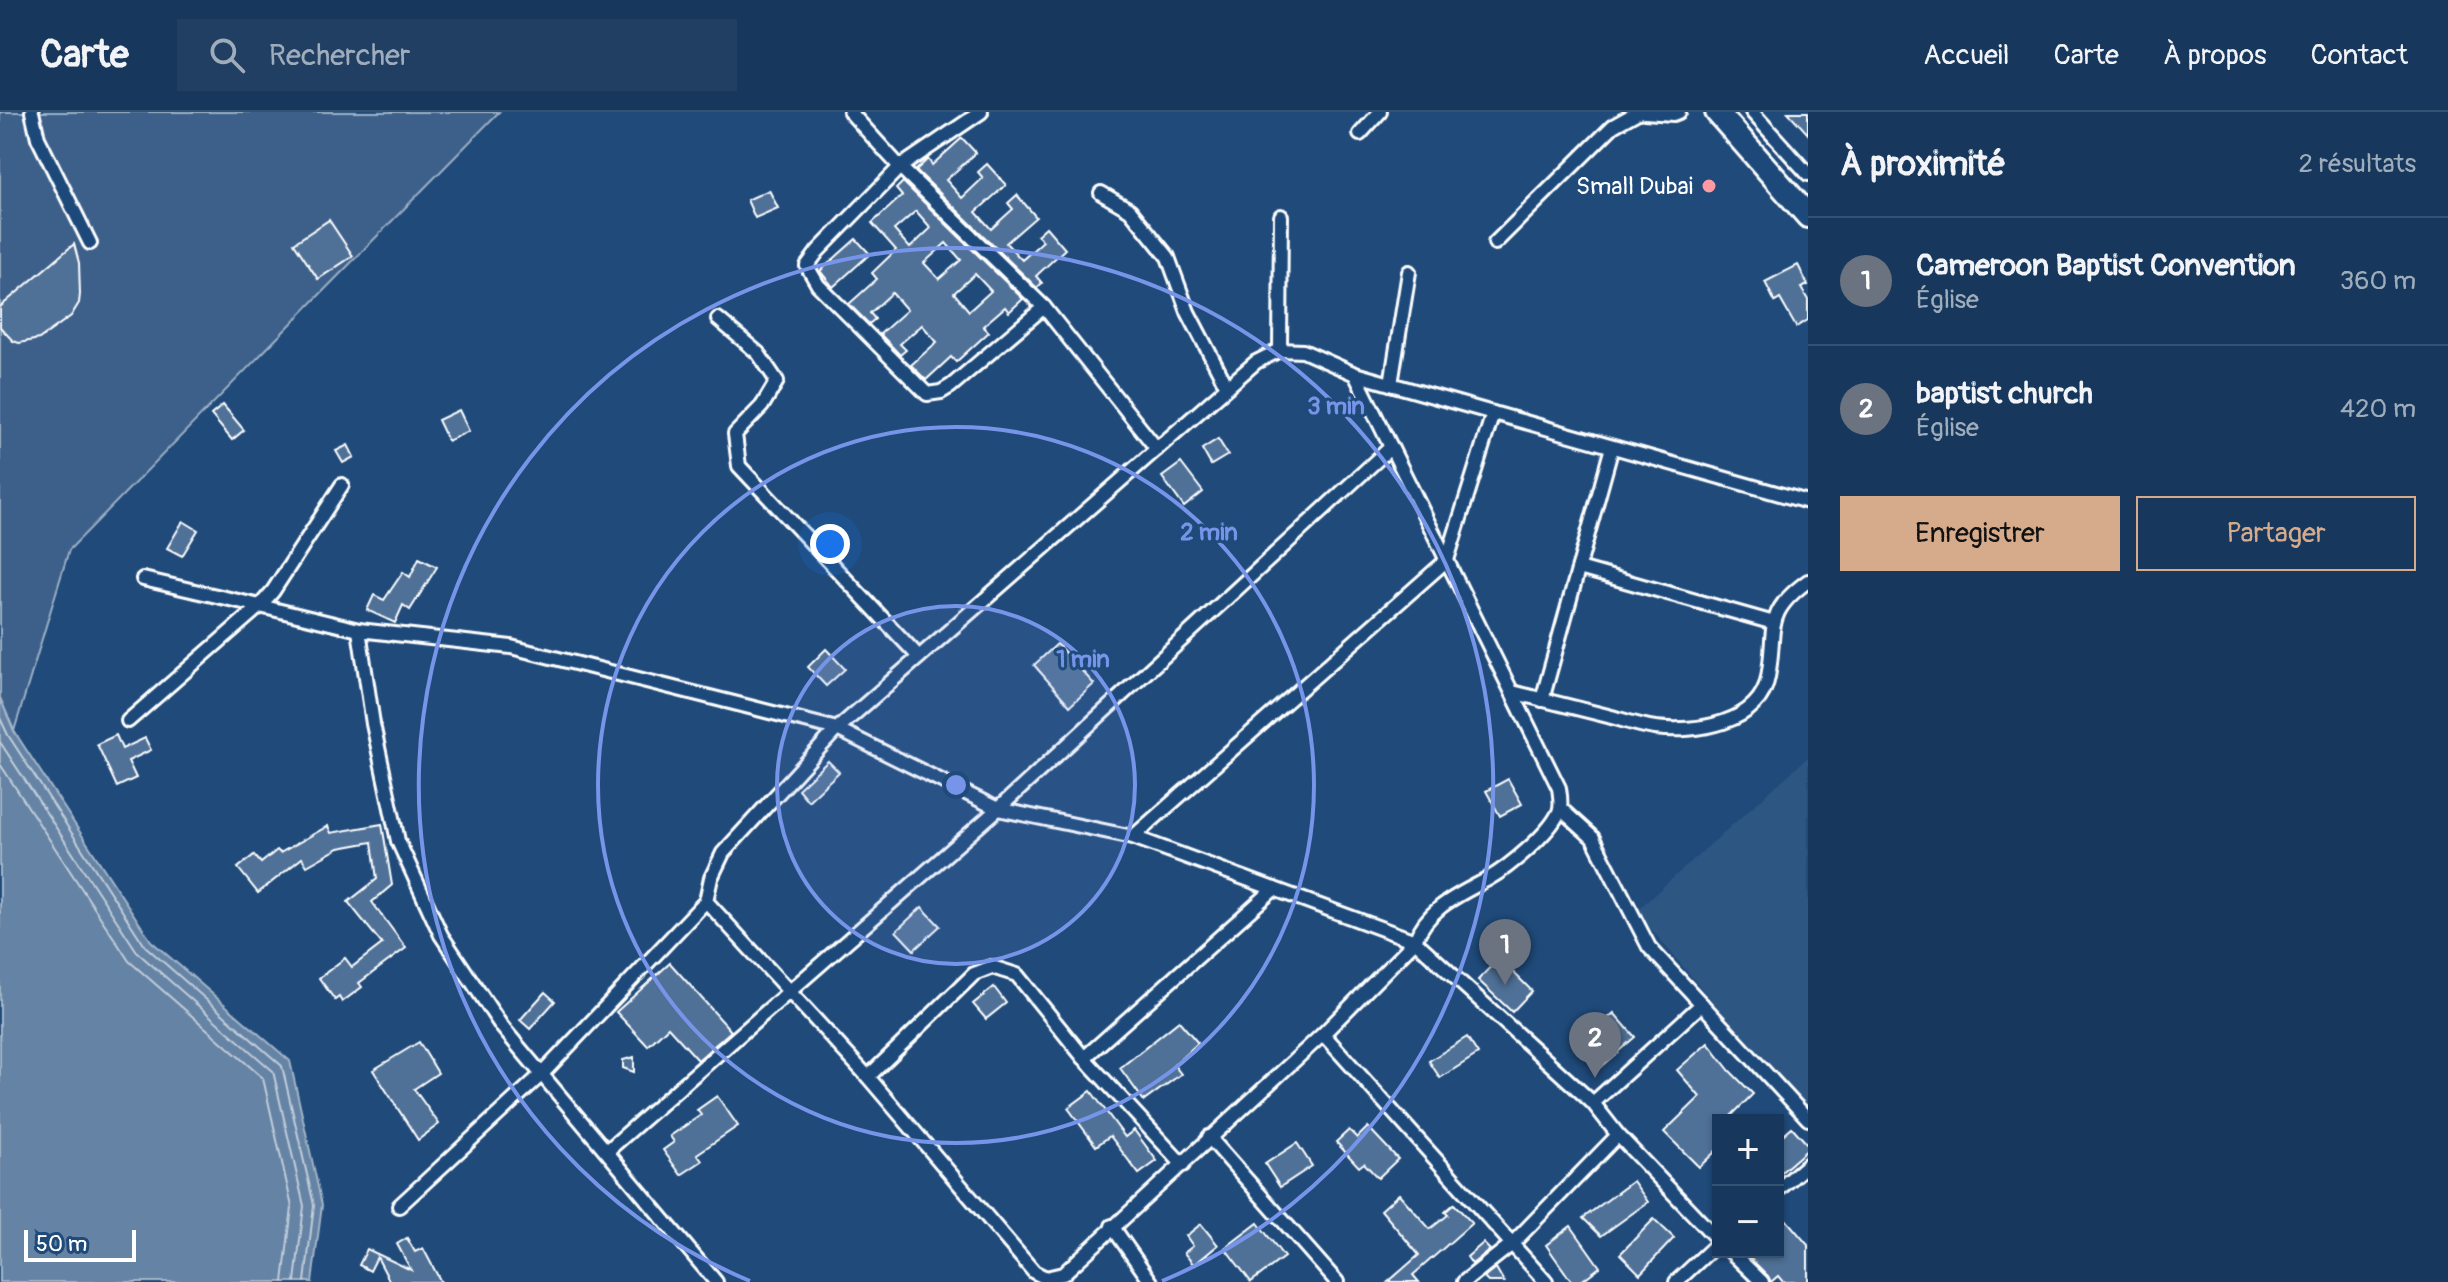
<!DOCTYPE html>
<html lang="fr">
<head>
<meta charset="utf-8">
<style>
	body { margin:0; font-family:Pangolin,sans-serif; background:#203f62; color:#f1f3f6 }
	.controls { position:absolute; right:24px; bottom:24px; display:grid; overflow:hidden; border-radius:0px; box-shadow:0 2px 6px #0004 }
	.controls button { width:72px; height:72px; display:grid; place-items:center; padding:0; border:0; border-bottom:2px solid #365272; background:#17385c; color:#f1f3f6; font:40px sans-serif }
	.scale { position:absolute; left:24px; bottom:20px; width:112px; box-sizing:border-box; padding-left:8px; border:4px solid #fff; border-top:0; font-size:22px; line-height:28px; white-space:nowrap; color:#fff; -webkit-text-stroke:6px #1f4a7a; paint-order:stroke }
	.you { position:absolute; left:830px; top:432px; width:28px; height:28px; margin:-20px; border:6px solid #fff; border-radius:50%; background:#1a73e8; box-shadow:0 0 0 12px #1a73e833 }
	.badge { display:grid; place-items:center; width:52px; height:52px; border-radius:50%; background:#d6ab8b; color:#fff; font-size:26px; font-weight:700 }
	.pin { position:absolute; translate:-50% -66px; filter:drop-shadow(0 2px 4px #0008) }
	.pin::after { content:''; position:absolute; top:42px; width:28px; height:24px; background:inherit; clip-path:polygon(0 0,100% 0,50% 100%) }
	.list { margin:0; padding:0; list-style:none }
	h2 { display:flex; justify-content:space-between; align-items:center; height:104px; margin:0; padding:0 32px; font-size:34px }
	h2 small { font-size:26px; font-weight:400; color:#9eacbb }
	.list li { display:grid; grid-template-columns:52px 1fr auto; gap:24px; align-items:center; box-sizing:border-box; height:128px; padding:0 32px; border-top:2px solid #365272 }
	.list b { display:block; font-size:30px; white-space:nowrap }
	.list p { margin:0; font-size:26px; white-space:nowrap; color:#9eacbb }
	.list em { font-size:26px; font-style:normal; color:#9eacbb }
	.actions { display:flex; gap:16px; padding:24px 32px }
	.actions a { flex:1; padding:18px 0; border:2px solid #d6ab8b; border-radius:0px; text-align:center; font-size:28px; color:#d6ab8b }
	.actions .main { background:#d6ab8b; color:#111 }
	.icon { flex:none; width:44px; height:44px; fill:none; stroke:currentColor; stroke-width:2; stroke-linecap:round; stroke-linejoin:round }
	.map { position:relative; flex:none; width:1808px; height:1170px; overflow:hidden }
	header { display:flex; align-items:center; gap:48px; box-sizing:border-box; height:112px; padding:0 40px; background:#17385c; border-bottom:2px solid #365272 }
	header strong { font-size:38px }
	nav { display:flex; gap:44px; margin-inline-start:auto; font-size:28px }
	.search { width:560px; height:72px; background:#203f62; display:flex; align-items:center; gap:20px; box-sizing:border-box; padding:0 28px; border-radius:0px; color:#9eacbb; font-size:30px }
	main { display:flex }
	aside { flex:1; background:#17385c }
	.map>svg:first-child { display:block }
	.built { fill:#2e5683 }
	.green { fill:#3c618b; stroke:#9eb0c5; stroke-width:2 }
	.water { fill:#6583a4; stroke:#a3b5c8; stroke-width:2 }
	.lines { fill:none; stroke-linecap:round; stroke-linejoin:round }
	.shore { stroke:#c1cddb; stroke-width:2 }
	.building { fill:#507197; stroke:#fff; stroke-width:2; fill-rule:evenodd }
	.street-casing { stroke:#fff; stroke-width:18 }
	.highway-casing { stroke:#fff; stroke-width:28 }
	.street { stroke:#1f4a7a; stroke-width:12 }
	.highway { stroke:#1f4a7a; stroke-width:22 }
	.ring { fill:none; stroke:#7795e8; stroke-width:4 }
	.poi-dot { fill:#ff9aa2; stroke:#1f4a7a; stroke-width:3 }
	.labels { text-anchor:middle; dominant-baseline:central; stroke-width:6; stroke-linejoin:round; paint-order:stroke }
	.poi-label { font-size:24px; fill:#fff; stroke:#1f4a7a; text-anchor:end }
	.centre { fill:#7795e8; stroke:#1f4a7a; stroke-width:4 }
	.ring-label { font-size:24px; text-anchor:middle; font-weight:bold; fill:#7795e8; stroke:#1f4a7a; stroke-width:6; stroke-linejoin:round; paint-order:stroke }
</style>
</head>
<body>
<header>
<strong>Carte</strong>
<div class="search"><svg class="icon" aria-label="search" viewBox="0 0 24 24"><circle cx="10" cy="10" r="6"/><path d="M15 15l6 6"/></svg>Rechercher</div>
<nav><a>Accueil</a><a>Carte</a><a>À propos</a><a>Contact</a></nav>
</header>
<main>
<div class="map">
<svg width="1808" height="1170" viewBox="0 0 1808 1170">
	<rect width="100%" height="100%" fill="#1f4a7a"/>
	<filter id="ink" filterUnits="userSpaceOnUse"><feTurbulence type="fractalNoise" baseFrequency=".0125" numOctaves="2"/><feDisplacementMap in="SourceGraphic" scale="16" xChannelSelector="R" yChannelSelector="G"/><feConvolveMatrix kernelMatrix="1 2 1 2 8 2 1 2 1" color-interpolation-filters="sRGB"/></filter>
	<g filter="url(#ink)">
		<polygon class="built" points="1808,645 1808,1003 1636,799"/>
		<polygon class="green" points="0,0 499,0 69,438 14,619 0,586"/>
		<polygon class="water" points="0,586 14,619 151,829 290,949 322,1093 312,1170 0,1170"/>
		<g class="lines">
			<g class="shore">
				<polyline points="0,606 8,623 145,834 282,954 314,1093 305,1170"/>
				<polyline points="0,630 138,841 273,959 304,1094 295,1170"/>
				<polyline points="0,652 129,849 263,966 292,1095 283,1170"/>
			</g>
		</g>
		<g class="building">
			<polygon points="1788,0 1808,0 1808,22"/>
			<polygon points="962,26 976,41 946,68 962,86 983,66 978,60 987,52 1006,73 976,100 991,117 1013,97 1008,91 1017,83 1036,105 1006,131 1022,148 1043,129 1037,123 1046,115 1065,137 1036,164 1042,171 1037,176 916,58 928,47 932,53"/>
			<path d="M 903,70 L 1023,187 L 1009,200 L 1005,195 L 983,214 L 989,220 L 956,250 L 951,245 L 926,268 L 911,253 L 937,230 L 922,213 L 900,232 L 906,238 L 900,243 L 880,222 L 907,198 L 892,181 L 870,201 L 875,207 L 869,212 L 849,192 L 877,167 L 872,161 L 896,138 L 872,111 L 902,84 L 896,77 ZM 916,99 L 931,116 L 910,136 L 894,118 ZM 946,131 L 961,148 L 939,167 L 924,151 ZM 975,162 L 991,179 L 969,199 L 954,181 Z"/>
			<polygon points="769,78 778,96 755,106 747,88"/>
			<polygon points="329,108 353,144 318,167 294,131"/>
			<polygon points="856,127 870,142 833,175 820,159"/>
			<polygon points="74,132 79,151 80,182 79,191 71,204 39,227 19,231 13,229 0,215 0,195"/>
			<polygon points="1798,153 1808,173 1801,176 1808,188 1808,208 1796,215 1780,187 1775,190 1765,170"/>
			<polygon points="223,293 244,318 232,328 211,303"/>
			<polygon points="459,298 469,319 448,329 438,308"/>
			<polygon points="1218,327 1228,343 1211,353 1202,337"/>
			<polygon points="348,333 354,345 343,351 336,339"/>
			<polygon points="1181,351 1203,380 1184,395 1162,365"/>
			<polygon points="183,409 198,418 182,444 167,436"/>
			<polygon points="419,446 437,455 410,498 403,493 395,511 367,498 374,483 384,488 403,460 410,465"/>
			<polygon points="1057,532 1094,572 1070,594 1034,553"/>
			<polygon points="826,537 845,557 826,574 808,555"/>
			<polygon points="116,623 122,637 145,626 151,638 128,649 136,666 117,675 97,632"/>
			<polygon points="828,649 839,660 808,689 798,677"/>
			<polygon points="1508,667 1522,692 1500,704 1486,679"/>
			<polygon points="382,712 392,773 372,790 406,836 359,871 362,875 342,890 339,885 335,888 319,866 345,846 352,855 382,832 348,790 377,767 372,730 339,736 307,754 302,746 258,781 238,756 254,743 261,751 277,738 280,741 328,714 331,721"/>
			<polygon points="922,795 940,814 914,838 896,819"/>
			<polygon points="1499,846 1532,879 1512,900 1478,868"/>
			<polygon points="670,851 731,919 698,948 668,915 648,934 616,900"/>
			<polygon points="994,875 1006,891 986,907 973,892"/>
			<polygon points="545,880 555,889 530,917 520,908"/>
			<polygon points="1614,901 1635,925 1598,957 1578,932"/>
			<polygon points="1179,909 1198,931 1174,953 1181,962 1144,989 1120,956"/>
			<polygon points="1467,925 1478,942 1440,966 1429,949"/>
			<polygon points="419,930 438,961 414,977 439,1012 418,1028 373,958"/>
			<polygon points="1708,931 1730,959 1753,982 1727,1008 1718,1008 1718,1037 1699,1055 1664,1020 1700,985 1677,958"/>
			<polygon points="634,945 634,960 623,956 623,948"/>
			<polygon points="1091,979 1125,1025 1134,1018 1157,1049 1139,1062 1110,1024 1096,1034 1068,996"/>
			<polygon points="717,984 738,1014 697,1042 702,1049 681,1063 663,1038 674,1030 670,1024 701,1003 697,998"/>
			<polygon points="1368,1015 1398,1047 1378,1066 1364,1051 1359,1055 1336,1030 1349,1018 1357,1026"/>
			<polygon points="1792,1015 1808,1033 1808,1037 1778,1063 1778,1027"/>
			<polygon points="1297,1031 1312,1054 1280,1075 1265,1052"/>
			<polygon points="1633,1069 1648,1090 1601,1124 1583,1106"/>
			<polygon points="1399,1082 1430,1117 1448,1103 1445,1100 1454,1092 1472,1111 1413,1163 1419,1170 1388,1170 1419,1143 1381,1098"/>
			<polygon points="1778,1098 1808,1133 1808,1170 1783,1170 1778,1164 1771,1170 1768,1164 1744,1140 1778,1140"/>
			<polygon points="1654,1107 1674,1126 1640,1162 1620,1142"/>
			<polygon points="1258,1111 1284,1145 1251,1170 1225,1136"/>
			<polygon points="1201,1112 1218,1133 1194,1153 1184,1141 1193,1134 1186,1124"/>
			<polygon points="1571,1114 1600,1155 1580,1170 1572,1170 1546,1133"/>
			<polygon points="407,1126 415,1140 423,1136 441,1170 390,1170 377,1145 370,1159 359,1153 367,1137 411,1158 397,1132"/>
			<polygon points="1483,1131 1490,1138 1472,1152 1467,1145"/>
			<polygon points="1496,1156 1504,1170 1488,1170 1484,1166"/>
		</g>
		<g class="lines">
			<defs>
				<g id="street">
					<polyline points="32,0 38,26 90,131"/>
					<polyline points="850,0 900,55 1044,195 1157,337"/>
					<polyline points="981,0 900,55 818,139 807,154 818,173 927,282 941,280 951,274 1044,195"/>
					<polyline points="1644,0 1674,2 1679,0"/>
					<polyline points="1752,0 1808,62"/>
					<polyline points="1360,22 1380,0"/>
					<polyline points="1101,81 1130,98 1168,145 1188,200 1227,275"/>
					<polyline points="1495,131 1613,14 1638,0"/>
					<polyline points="718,207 758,241 777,269 762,294 735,322 739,354 919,545"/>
					<polyline points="1280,238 1281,104"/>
					<path d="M 1355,262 L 1559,676 C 1560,683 1562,693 1559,700 C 1549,722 1509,755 1488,767 C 1459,783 1428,795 1415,829 L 1323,922 L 1063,1162 L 1046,1166 L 1034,1160 L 868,965 L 706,789 L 711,766 L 723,741 L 837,617 L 998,697 L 1133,725 L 1415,829 L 1593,991 L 1618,1023 L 1718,1128"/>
					<polyline points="1391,272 1409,160"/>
					<polyline points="342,373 273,479 260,494 359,518"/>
					<polyline points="1579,456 1774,511"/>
					<polyline points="143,467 260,494"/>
					<path d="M 1512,580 C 1544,588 1576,596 1608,604 C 1623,608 1640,614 1655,616 C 1695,621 1760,612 1768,565 C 1777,517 1762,502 1808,469"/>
					<polyline points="1542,588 1612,335"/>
					<polyline points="128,609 260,494"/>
					<polyline points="1561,697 1593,726 1649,835 1808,1007"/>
					<polyline points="1133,725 1447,448 1493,301"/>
					<polyline points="1323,922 1546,1170"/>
					<polyline points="1084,946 1274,777"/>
					<polyline points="868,965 974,862 992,855 1017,863 1084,946 1183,1053"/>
					<polyline points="1593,991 1702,892"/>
					<polyline points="1209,1025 1337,1170"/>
					<polyline points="607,1039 998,697 1391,335"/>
					<polyline points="1778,1078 1808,1052"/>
					<polyline points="399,1094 542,962 706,789"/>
					<polyline points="1112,1114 1151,1170"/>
					<polyline points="1731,1140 1762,1170"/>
					<polyline points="716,1170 502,915 441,823 398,729 373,612 359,518 511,535 837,617 1256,250 1280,238 1303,239 1355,262 1808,390"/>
					<polyline points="1464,1170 1512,1132 1618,1023"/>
					<polyline points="1676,1170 1718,1131"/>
				</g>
				<polyline id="highway" points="1717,0 1808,104"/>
			</defs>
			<use href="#street" class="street-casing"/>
			<use href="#highway" class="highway-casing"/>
			<use href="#street" class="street"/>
			<use href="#highway" class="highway"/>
		</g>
	</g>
	<circle cx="956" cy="673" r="179" fill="#7795e8" fill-opacity=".12"/>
	<g class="ring">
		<circle cx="956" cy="673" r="179"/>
		<circle cx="956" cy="673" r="358"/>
		<path d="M750 1169A537 537 0 1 1 1162 1169"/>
	</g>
	<circle class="poi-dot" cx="1709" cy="74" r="8"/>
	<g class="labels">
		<g class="poi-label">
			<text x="1693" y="74">Small Dubai</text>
		</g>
	</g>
	<circle cx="956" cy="673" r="12" class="centre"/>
	<g class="ring-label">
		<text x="1336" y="302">3 min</text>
		<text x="1209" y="428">2 min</text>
		<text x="1083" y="555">1 min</text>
	</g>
</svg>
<div class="controls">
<button>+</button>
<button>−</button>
</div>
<div class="scale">50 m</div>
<div class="you"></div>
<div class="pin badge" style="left:1505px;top:873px;background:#6b7280">1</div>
<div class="pin badge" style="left:1595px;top:966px;background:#6b7280">2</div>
</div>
<aside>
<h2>À proximité<small>2 résultats</small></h2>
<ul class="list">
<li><span class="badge" style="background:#6b7280">1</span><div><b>Cameroon Baptist Convention</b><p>Église</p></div><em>360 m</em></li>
<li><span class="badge" style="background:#6b7280">2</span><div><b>baptist church</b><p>Église</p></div><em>420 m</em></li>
</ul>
<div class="actions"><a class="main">Enregistrer</a><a>Partager</a></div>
</aside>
</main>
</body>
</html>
